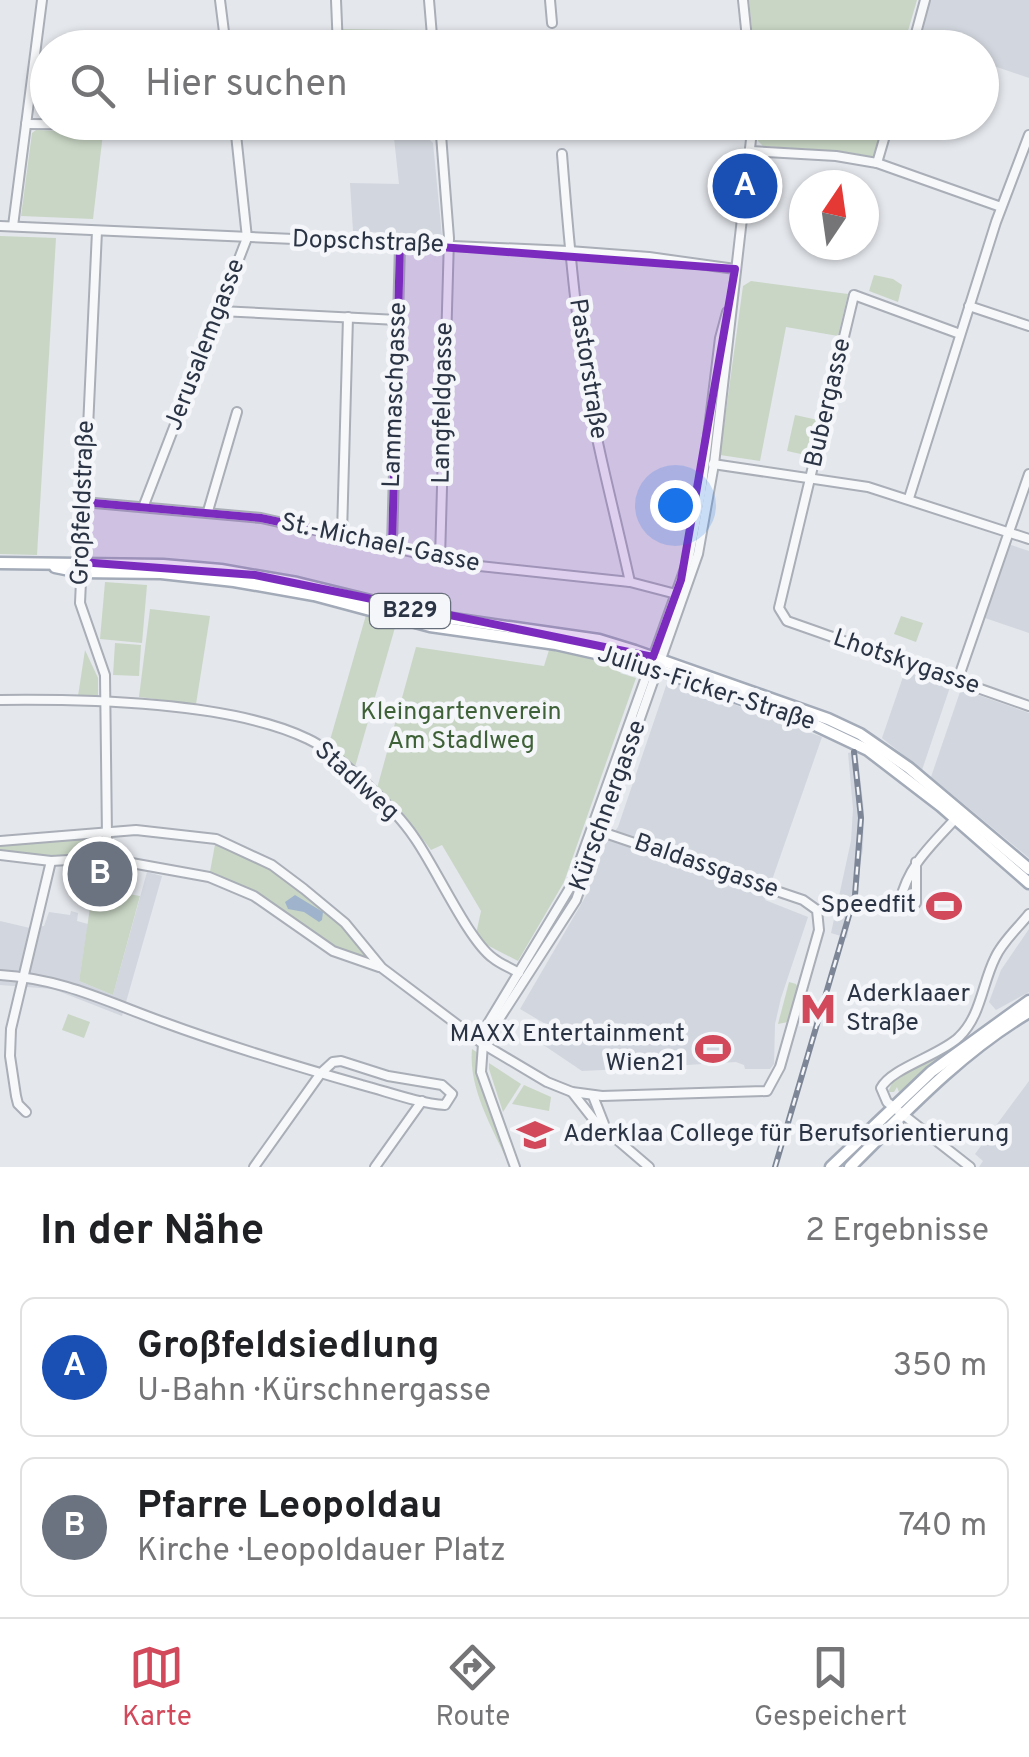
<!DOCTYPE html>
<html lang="de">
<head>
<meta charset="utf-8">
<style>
	body { margin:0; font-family:Overpass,sans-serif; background:#f2f2f2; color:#202124 }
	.compass { position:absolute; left:789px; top:170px; width:90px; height:90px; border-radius:50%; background:#fff; box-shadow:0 2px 8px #0004; rotate:13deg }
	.you { position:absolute; left:675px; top:505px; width:35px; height:35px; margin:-25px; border:8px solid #fff; border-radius:50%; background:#1a73e8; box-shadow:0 0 0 15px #1a73e833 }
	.badge { display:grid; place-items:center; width:65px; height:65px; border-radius:50%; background:#d1495b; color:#fff; font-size:32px; font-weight:700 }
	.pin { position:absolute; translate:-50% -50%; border:5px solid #fff; box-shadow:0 2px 10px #0006 }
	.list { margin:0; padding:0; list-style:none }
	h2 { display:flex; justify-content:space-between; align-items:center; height:130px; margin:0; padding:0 40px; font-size:42px }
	h2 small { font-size:32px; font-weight:400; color:#757577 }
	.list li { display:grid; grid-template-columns:65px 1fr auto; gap:30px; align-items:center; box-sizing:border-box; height:140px; margin:0 20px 20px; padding:0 20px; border:2px solid #e0e0e0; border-radius:15px }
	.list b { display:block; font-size:38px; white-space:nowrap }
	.list p { margin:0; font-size:32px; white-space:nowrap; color:#757577 }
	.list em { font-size:32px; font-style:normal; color:#757577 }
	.icon { flex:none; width:55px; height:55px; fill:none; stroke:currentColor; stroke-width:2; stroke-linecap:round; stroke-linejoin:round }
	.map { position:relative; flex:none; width:1029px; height:1167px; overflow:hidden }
	.search { position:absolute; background:#fff; box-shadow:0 2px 8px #0004; left:30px; right:30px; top:30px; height:110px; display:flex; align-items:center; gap:25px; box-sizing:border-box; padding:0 35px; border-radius:55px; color:#757577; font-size:38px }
	.sheet { height:450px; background:#fff }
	nav { display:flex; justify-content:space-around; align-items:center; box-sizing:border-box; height:140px; border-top:2px solid #e0e0e0; background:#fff; font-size:28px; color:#757577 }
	nav a { display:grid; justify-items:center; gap:5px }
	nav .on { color:#d1495b }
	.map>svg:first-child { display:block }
	.built { fill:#d2d6de }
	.green { fill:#c9d6c5 }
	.water { fill:#9fb4cc }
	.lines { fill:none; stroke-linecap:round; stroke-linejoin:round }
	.minor-casing { stroke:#a9aeb7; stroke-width:12 }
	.major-casing { stroke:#a3abb8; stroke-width:15 }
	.minor { stroke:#f7f8fa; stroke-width:8 }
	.major { stroke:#fff; stroke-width:10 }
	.rail-casing { stroke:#7d8696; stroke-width:6 }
	.rail { stroke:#f4f6f9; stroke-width:2.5; stroke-dasharray:8; stroke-linecap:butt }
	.marked { fill:#7b2cbf; fill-opacity:0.2; stroke:#7b2cbf; stroke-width:8; stroke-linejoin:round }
	.labels { text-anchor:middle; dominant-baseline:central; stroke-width:9; stroke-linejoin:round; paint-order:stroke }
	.shield { fill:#f4f6f9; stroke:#676e7b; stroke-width:2.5 }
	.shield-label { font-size:22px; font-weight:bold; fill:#2b3445 }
	.street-label { font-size:25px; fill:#2b3445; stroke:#f4f6f9 }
	.park-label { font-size:25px; fill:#3f6138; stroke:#f4f6f9 }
	.poi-label { font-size:25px; fill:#2b3445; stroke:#f4f6f9; text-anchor:end }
</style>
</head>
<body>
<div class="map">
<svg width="1029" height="1167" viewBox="0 0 1029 1167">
	<rect width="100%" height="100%" fill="#e4e7ec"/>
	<g class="built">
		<polygon points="930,0 1029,0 1029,78 982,62 982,48 935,47 917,42"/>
		<polygon points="394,138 430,140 433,143 442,236 353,231 350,183 399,184"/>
		<polygon points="1008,544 1029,551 1029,633 982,617"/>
		<polygon points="905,671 950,687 922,770 882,738"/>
		<polygon points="668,680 822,737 765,900 808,917 781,998 775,1024 774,1064 770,1069 745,1069 744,1065 736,1062 654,1067 652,1061 623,1063 623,1069 582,1071 539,1042 549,1026 520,1009 587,894 605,845 618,827"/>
		<polygon points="961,689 1029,713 1029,858 931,777"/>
		<polygon points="857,751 864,810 863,849 847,938 831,933 851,841 853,809 848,753"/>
		<polygon points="147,872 162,876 122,1016 53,989 0,985 0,921 30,928 44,926 49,912 70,915 71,911 78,913 77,921 88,924 79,981 113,995"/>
		<polygon points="1029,929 1029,992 996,1010 989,1002 1001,970"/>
		<polygon points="1029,1081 1029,1167 979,1167 983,1161 975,1154"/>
	</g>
	<g class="green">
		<polygon points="749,0 917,0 905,41 906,47 754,48"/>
		<polygon points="341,29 424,30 425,47 343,47"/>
		<polygon points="119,38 184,39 186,47 118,47"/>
		<polygon points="758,123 758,122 885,123 875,157 840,151 763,146 758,141"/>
		<polygon points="36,130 103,133 93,219 21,216 32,133"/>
		<polygon points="0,236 56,238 37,555 0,554"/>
		<polygon points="874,275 893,279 902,285 898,302 869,291"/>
		<polygon points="751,281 848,294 838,336 786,327 760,461 720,455 743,286"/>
		<polygon points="795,415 818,420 810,456 787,451"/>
		<polygon points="105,582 147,585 142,643 100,639"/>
		<polygon points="150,609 210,616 196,704 139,697"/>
		<polygon points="366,615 396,624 355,767 328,747"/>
		<polygon points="901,616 923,623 916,642 894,634"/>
		<polygon points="115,643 141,645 139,676 113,675"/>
		<path d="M 416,647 L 544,666 L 549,650 C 574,653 600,657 624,667 L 620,673 L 636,678 L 564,882 L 518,961 L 485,944 L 476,934 L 481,911 L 442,845 L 431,850 L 401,811 L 376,792 Z"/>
		<polygon points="85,650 98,678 98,696 78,696"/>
		<polygon points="96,838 96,845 82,846 83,852 96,855 65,857 0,852 0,844"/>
		<polygon points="216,839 272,865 345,923 382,968 333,951 254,896 209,877"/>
		<polygon points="93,888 140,896 113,995 79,981"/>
		<polygon points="789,982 796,984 798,988 788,1022 778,1024"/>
		<polygon points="68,1014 90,1022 84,1038 62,1030"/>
		<path d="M 472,1049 L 478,1053 C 476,1092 498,1132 513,1167 L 510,1167 C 494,1130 468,1090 472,1049 Z"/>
		<polygon points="950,1050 899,1092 897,1087 894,1092 888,1092 893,1081"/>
		<polygon points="489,1063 521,1084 503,1112 489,1069"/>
		<polygon points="524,1085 551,1097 549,1111 512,1104"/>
	</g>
	<polygon class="water" points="295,895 323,912 322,920 319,922 304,912 288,909 285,902"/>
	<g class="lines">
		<defs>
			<g id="minor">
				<polyline points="220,0 226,48"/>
				<polyline points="336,0 338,48"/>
				<polyline points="429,0 433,48"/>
				<polyline points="550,0 552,23"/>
				<polyline points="743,0 748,48"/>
				<polyline points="912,48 925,0"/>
				<polyline points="26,124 343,126 441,134"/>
				<polyline points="751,151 836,156 877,163 1001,207"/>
				<path d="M 562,154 C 570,257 579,360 602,461 C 611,501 621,541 630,582"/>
				<polyline points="877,163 889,122"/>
				<polyline points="0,226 569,251 649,257 735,269"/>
				<polyline points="13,226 42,0"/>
				<polyline points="97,231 80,603 105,675 107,837 104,858"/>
				<polyline points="969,306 1029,326"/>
				<polyline points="220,311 398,320"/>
				<polyline points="960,334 854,295 779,608 787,621 1029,706"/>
				<polyline points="713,464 868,487 1029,539"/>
				<polyline points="909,498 996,222 1029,135"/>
				<polyline points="83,502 261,518 470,565 630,582 676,594"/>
				<polyline points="144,505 247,238 235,125"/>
				<polyline points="208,511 237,412"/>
				<polyline points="342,534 348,317"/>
				<polyline points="392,546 400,244"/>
				<polyline points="440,559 449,238 440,122"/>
				<polyline points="957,682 1029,474"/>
				<path d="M 0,700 C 85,699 232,702 308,739 C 338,753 396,810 414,837 C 435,866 468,940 493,958 C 500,964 511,968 519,973"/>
				<polyline points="0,841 136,830 216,839 272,865 304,889 345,923 382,968 483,1044 547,1082 572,1092 602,1096 767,1091 780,1067 819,930 817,910 803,900 593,829"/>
				<polyline points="0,855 51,861 104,858 209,877 254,896 333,951 379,967"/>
				<path d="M 916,862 L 916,903 L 911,909 L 906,909 L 900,901 C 909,864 931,846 956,818"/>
				<path d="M 0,975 C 63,979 105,1001 163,1022 C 228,1046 295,1066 362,1085 C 389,1092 417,1103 445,1105 L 452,1094 L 442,1085 L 388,1076 L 341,1061 L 333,1062 L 321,1073 L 254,1167"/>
				<polyline points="483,1044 576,900 698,554 714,464 753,122"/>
				<polyline points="572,1092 594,1120 649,1167"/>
				<polyline points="593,1096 604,1124"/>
				<polyline points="26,1112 18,1104 16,1096 10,1056 11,1029 51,861"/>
				<polyline points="375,1167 422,1101"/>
				<polyline points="515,1167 481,1072 484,1030 571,886 689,557 701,493 720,338 727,312"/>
				<path d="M 970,1167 L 887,1102 L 881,1088 C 891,1068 941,1055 959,1037 C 981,1016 982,984 995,958 C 1002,942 1018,928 1029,914"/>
			</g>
			<g id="major">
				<polyline points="0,563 163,565 221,570 297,583 432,616 599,640 635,651 828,719 860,734 909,768 1029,869"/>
				<polyline points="55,567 80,572 161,573 234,581 314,595 430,626 556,644 636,662 811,723 868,750 941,806 1029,883"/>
				<polyline points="831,1167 931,1072 1029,1001"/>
				<path d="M 850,1167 C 905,1112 961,1052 1029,1012"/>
			</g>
		</defs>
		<use href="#minor" class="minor-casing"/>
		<use href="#major" class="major-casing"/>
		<use href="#minor" class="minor"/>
		<use href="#major" class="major"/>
		<defs>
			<polyline id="rail" points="775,1167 855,895 861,818 854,752"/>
		</defs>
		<use href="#rail" class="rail-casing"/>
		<use href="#rail" class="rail"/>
	</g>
	<path class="marked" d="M 400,244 L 735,269 L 681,580 L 653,657 L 255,575 L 80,562 L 83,502 L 261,518 L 392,546 Z"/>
	<defs>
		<symbol id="stadium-bare" viewBox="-9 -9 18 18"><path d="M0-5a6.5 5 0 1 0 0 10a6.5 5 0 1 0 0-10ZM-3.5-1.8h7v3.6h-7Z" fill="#d1495b" stroke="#f4f6f9" stroke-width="2.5" paint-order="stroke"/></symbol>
		<symbol id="metro-bare" viewBox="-9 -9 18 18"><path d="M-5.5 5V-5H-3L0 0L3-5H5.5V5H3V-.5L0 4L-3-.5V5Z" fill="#d1495b" stroke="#f4f6f9" stroke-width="2.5" paint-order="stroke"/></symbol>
		<symbol id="school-bare" viewBox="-9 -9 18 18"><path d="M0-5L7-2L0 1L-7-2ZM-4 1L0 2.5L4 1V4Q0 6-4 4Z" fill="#d1495b" stroke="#f4f6f9" stroke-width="2.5" paint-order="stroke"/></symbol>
	</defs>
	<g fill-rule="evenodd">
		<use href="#stadium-bare" x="919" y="881" width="50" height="50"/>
		<use href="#metro-bare" x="793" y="984" width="50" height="50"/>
		<use href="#stadium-bare" x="688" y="1024" width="50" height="50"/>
		<use href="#school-bare" x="510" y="1110" width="50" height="50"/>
	</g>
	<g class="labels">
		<rect class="shield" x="370" y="594" width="80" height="34" rx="8"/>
		<g class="shield-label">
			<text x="410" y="611">B229</text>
		</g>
		<g class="street-label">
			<text transform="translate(368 243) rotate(2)">Dopschstraße</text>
			<text transform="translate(206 345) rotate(-69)">Jerusalemgasse</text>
			<text transform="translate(587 369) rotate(81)">Pastorstraße</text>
			<text transform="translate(396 395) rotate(-88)">Lammaschgasse</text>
			<text transform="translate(444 403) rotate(-89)">Langfeldgasse</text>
			<text transform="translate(829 403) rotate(-77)">Bubergasse</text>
			<text transform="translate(84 503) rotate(-88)">Großfeldstraße</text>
			<text transform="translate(380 544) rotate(12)">St.-Michael-Gasse</text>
			<text transform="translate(906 663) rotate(19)">Lhotskygasse</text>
			<text transform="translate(706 689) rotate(18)">Julius-Ficker-Straße</text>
			<text transform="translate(356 782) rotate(42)">Stadlweg</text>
			<text transform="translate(609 806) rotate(-70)">Kürschnergasse</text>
			<text transform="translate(706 867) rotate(19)">Baldassgasse</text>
		</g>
		<g class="park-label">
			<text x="461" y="713">Kleingartenverein<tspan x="461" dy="29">Am Stadlweg</tspan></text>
		</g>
		<g class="poi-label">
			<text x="916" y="906">Speedfit</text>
			<text x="846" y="995" text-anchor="start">Aderklaaer<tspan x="846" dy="29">Straße</tspan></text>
			<text x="685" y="1035">MAXX Entertainment<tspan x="685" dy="29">Wien21</tspan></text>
			<text x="563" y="1135" text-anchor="start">Aderklaa College für Berufsorientierung</text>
		</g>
	</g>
</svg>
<svg class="compass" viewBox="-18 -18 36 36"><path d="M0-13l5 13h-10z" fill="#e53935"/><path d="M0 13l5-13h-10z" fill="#757577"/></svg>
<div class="you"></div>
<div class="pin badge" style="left:745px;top:186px;background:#1a4fb4">A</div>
<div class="pin badge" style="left:100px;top:874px;background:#6b7280">B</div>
<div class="search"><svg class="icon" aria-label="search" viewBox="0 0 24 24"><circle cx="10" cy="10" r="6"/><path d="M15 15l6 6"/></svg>Hier suchen</div>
</div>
<section class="sheet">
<h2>In der Nähe<small>2 Ergebnisse</small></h2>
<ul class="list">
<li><span class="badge" style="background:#1a4fb4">A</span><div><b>Großfeldsiedlung</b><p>U-Bahn · Kürschnergasse</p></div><em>350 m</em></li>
<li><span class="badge" style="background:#6b7280">B</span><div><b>Pfarre Leopoldau</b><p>Kirche · Leopoldauer Platz</p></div><em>740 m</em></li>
</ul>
</section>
<nav>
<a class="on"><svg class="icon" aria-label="map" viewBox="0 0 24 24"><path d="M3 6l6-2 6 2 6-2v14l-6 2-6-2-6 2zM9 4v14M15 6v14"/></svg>Karte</a>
<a><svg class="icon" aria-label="directions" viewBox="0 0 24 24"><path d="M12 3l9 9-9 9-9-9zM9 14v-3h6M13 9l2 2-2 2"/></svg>Route</a>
<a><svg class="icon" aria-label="saved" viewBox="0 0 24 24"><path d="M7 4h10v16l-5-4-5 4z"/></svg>Gespeichert</a>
</nav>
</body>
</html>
